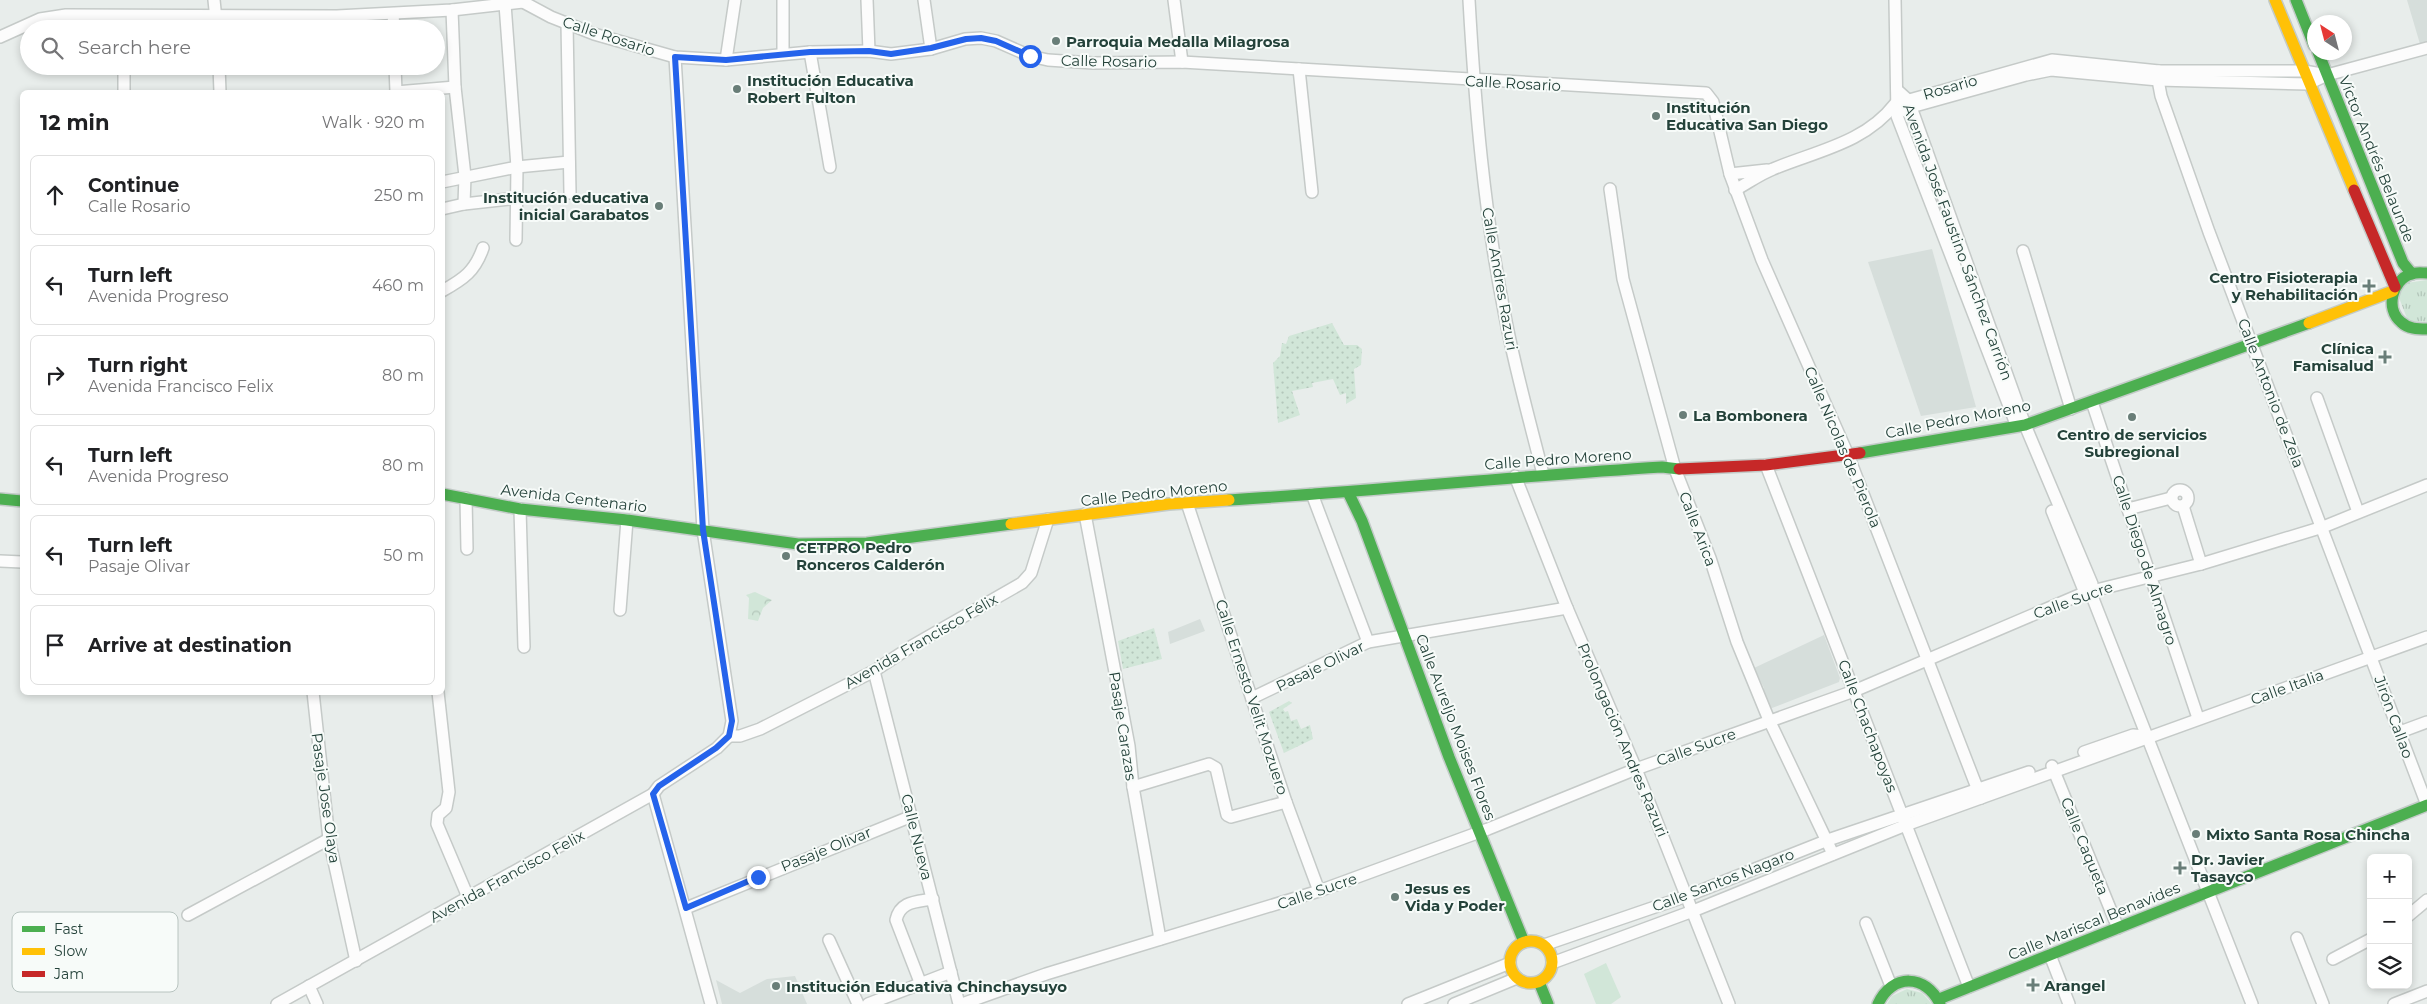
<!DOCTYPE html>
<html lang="en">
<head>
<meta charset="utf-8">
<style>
	body { margin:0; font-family:Montserrat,sans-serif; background:#f6f6f6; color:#202124 }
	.controls { position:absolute; right:15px; bottom:15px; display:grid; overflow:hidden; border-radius:8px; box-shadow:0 2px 8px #0003 }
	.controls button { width:45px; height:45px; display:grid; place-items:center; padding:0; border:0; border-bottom:1px solid #e0e0e0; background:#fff; color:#202124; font:25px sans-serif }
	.compass { position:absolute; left:2307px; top:15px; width:45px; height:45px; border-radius:50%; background:#fff; box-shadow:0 2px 8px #0003; rotate:324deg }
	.stop { position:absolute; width:15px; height:15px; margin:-11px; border:4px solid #2563eb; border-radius:50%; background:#fff }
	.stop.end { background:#2563eb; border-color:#fff; box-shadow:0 1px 5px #0008 }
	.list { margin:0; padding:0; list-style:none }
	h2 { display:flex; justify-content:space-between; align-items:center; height:65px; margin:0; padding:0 20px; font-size:21px }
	h2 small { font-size:16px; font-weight:400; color:#757577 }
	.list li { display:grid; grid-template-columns:32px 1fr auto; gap:15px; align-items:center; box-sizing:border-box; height:80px; margin:0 10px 10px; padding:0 10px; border:1px solid #e0e0e0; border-radius:8px }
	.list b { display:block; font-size:19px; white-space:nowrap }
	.list p { margin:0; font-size:16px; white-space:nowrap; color:#757577 }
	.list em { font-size:16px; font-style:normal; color:#757577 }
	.icon { flex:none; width:28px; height:28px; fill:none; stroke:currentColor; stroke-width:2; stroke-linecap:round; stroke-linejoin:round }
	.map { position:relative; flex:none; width:2427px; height:1004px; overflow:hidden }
	.search { position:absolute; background:#fff; box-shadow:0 2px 8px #0003; left:20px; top:20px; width:425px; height:55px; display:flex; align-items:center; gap:12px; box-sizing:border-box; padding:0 18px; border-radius:28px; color:#757577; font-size:19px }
	.panel { position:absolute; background:#fff; box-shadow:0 2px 8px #0003; left:20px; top:90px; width:425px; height:605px; border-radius:8px }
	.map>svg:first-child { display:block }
	.built { fill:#d6dedb }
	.grass { fill:#d1e6d8 }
	.forest { fill:url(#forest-crowns) }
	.park { fill:url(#park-tufts) }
	.garden { fill:url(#garden-dots) }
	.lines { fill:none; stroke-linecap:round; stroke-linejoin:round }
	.street-casing { stroke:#c5cac8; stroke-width:14 }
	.fast-casing { stroke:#c3cbc8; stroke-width:14 }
	.slow-casing { stroke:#c3cbc8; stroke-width:14 }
	.jam-casing { stroke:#c3cbc8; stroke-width:14 }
	.street { stroke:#fcfcfc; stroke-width:11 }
	.fast { stroke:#4caf50; stroke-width:11 }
	.slow { stroke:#ffc107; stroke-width:11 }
	.jam { stroke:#c62828; stroke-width:11 }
	.route { stroke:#2563eb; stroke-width:6 }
	.poi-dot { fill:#697e78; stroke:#f7fbf9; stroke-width:2 }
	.labels { text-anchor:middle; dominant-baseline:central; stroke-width:4; stroke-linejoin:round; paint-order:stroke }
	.street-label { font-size:15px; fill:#24423a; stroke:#f7fbf9 }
	.poi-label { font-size:15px; font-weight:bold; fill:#24423a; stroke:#f7fbf9; text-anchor:start }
	.key { fill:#f7fbf9; stroke:#b8c4c0; stroke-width:1 }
	.key-label { font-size:14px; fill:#24423a }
</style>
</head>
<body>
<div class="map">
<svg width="2427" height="1004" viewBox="0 0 2427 1004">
	<defs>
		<pattern id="forest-crowns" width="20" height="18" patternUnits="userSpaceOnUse" patternTransform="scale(1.25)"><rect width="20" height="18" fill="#d1e6d8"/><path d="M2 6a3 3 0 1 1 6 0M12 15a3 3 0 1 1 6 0" fill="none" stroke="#b3c6ba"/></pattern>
		<pattern id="park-tufts" width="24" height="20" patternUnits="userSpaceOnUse" patternTransform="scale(1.25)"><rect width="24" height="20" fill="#d1e6d8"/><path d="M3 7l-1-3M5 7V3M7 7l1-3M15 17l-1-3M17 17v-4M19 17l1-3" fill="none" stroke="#b3c6ba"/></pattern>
		<pattern id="garden-dots" width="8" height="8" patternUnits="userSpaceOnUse" patternTransform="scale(1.25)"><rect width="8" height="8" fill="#d1e6d8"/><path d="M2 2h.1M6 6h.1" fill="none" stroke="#b3c6ba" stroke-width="1.8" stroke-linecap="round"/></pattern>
	</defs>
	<rect width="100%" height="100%" fill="#e8edeb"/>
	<g class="built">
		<polygon points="2407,0 2427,0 2427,42 2420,44"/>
		<polygon points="1932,249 1976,407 1921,416 1868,262"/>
		<polygon points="1200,619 1205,631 1170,644 1168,632"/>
		<polygon points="1824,635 1840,678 1839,682 1772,708 1767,706 1762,691 1764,688 1754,668"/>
		<polygon points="795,976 807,1004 722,1004 716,980 740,993 767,979"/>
	</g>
	<polygon class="grass" points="1606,963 1621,997 1611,1004 1596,1004 1584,974"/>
	<polygon class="forest" points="755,592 772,600 763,608 758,621 748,619 749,598 746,595"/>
	<g class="park">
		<polygon points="2427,280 2427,322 2408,321 2398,295 2406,283"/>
		<polygon points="1907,989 1922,993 1932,1004 1887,1004 1892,996"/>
	</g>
	<g class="garden">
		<polygon points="1332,323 1344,345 1357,345 1362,349 1361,365 1354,369 1356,398 1346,404 1346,393 1340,395 1333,379 1312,383 1313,387 1292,391 1300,415 1278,423 1273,363 1280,356 1282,343 1286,344 1289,336"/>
		<polygon points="1154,628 1162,659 1123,669 1118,641"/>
		<polygon points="1289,701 1292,703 1283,709 1285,712 1288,711 1291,721 1297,719 1301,729 1310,725 1313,739 1284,753 1269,712"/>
	</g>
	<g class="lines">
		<defs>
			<g id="street">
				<polyline points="214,0 217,29"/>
				<polyline points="867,0 869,51"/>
				<polyline points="924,0 931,49"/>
				<polyline points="1174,0 1182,62"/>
				<path d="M 1469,0 C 1475,106 1484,212 1505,316 C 1515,369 1530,422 1543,474"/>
				<polyline points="1895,0 1897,116 2016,424"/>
				<polyline points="523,2 551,17 594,34 675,57 726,60 810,52 869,51 891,54 931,49 965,39 981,38 996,41 1030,56 1048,60 1093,63 1182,62 1706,93 1713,102 1730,174 1762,260 1848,455 1981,798"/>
				<polyline points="505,4 517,167 516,240"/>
				<polyline points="452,10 455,87 465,176 464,204"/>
				<polyline points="393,14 394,29"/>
				<polyline points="567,23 570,193"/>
				<polyline points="0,37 40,19 66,15 337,16 452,10 523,2"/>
				<polyline points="810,52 830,167"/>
				<polyline points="783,53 783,0"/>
				<polyline points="726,60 735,0"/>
				<polyline points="219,66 220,92"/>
				<polyline points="395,66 396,92"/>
				<polyline points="1299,69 1312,192"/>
				<polyline points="2159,71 2158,80 2161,96 2209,232 2427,805"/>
				<polyline points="1897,90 1907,99 1911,107 2025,425 2092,584 2090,591 2252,1004"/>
				<polyline points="124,92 124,66"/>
				<polyline points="396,92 455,87"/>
				<polyline points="1905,111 1911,107 2026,75 2051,70 2158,80 2308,84 2327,75 2427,48"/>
				<polyline points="1730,174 1767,170"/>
				<polyline points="442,182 517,167 569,162"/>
				<polyline points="1610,189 1623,279 1675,469 1710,558 1737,642 1769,720 1833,854"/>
				<path d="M 1735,190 C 1748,183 1760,174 1773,169 C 1816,151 1865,143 1895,104 L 2052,60 L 2159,71 L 2304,71 L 2327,75"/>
				<polyline points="442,209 464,204 518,198"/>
				<polyline points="2023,251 2071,409"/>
				<path d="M 442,291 C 464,279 475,271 483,248"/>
				<polyline points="2317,398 2358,512"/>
				<polyline points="2092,402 2198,718"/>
				<polyline points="1766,465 1969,987"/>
				<polyline points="1515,476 1567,608 1636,769 1729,1004"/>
				<circle cx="2180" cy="498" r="8"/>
				<polyline points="1312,494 1368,642"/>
				<polyline points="466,498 467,549"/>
				<polyline points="1187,503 1286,802 1319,891"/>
				<polyline points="2183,506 2201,564"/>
				<polyline points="520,509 524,647"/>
				<polyline points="2128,509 2171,498"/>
				<polyline points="2052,511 2083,588 2090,591"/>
				<polyline points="1085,514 1129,746 1133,787 1160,939"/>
				<polyline points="0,561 22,562"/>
				<polyline points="620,610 627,520"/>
				<polyline points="874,671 959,1004"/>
				<polyline points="313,692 329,839 356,961"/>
				<polyline points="438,692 449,792 446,808 438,815 437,824 468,897"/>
				<polyline points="1252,698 1368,642 1567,608"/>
				<polyline points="2400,732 2427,722"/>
				<polyline points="729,736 740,736 760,729 874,671 912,646 1022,583 1031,573 1048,519"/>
				<polyline points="2084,752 2133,735 2146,736"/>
				<polyline points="2052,766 2118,928"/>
				<polyline points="1133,787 1209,764 1216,768 1227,815 1231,817 1286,802"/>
				<polyline points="653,794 711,1004"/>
				<polyline points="686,908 912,816"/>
				<polyline points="188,915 329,839"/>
				<polyline points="2408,916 2427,900"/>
				<polyline points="1866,923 1891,986"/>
				<polyline points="2297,938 2323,1004"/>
				<polyline points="829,940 858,1004"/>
				<polyline points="1544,945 1687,896 1828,840 2029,772"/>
				<polyline points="2050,955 2069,1004"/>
				<polyline points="2333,959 2371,939"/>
				<polyline points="1552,963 1693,911 1906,825 2427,637"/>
				<path d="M 920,982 L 896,920 C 900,901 916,902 933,899"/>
				<polyline points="309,986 317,1004"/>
				<polyline points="277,1004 653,794 659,786 717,748 729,736 732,721 703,530 675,57"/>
				<polyline points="868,1004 951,972"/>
				<polyline points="962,1004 1046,974 1319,891 1488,829 1636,769 1854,691 2084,593 2201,564 2323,527 2427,485"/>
				<polyline points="1408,1004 1510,963"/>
				<polyline points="1454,1004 1517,978"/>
				<polyline points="2394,1004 2427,991"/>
			</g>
			<g id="fast">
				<polyline points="2296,0 2314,45"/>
				<polyline points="2318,52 2403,263 2412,274"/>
				<path d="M 2427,273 C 2422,273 2416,272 2411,274 C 2392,280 2385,309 2401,322 C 2408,329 2418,329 2427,329"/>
				<polyline points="1860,453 2025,425 2309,323"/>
				<polyline points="1348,492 1362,521 1449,757 1524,942"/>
				<polyline points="442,494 520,509 627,520 798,544 867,543 1011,524"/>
				<polyline points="0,499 22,501"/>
				<path d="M 1229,500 C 1374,491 1517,476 1662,467 L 1679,469"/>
				<polyline points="1539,982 1548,1004"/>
				<polyline points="1939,999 2427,805"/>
				<path d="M 1878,1004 C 1892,973 1926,974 1940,1004"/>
			</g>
			<g id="slow">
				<polyline points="2275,0 2354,190"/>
				<polyline points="2309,323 2393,291"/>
				<polyline points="1011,524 1169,504 1229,500"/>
				<circle cx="1531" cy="962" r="21"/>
			</g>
			<g id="jam">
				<polyline points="2354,190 2395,287"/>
				<polyline points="1679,469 1766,465 1860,453"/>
			</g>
		</defs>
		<use href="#street" class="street-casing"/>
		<use href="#fast" class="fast-casing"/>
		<use href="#slow" class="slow-casing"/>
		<use href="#jam" class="jam-casing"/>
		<use href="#street" class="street"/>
		<use href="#fast" class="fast"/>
		<use href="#slow" class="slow"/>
		<use href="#jam" class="jam"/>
	</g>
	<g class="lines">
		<polyline class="route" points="758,877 686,908 653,794 659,786 716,748 729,736 732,721 703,530 675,57 726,60 810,52 869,51 891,54 931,48 966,39 981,38 996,41 1030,56"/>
	</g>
	<g class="poi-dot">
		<circle cx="1056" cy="41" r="5"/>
		<circle cx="737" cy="89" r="5"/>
		<circle cx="1656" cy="116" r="5"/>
		<circle cx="659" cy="206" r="5"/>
		<path d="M2366.5 278.5h5v5h5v5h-5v5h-5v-5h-5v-5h5z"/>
		<path d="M2382.5 349.5h5v5h5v5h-5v5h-5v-5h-5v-5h5z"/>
		<circle cx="1683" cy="415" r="5"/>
		<circle cx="2132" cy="417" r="5"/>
		<circle cx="786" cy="556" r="5"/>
		<circle cx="2196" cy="834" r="5"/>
		<path d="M2177.5 860.5h5v5h5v5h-5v5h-5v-5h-5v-5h5z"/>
		<circle cx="1395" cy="897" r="5"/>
		<path d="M2030.5 977.5h5v5h5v5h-5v5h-5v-5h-5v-5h5z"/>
		<circle cx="776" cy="986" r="5"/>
	</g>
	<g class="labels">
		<g class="street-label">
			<text transform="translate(609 36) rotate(18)">Calle Rosario</text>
			<text transform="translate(1109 61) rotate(1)">Calle Rosario</text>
			<text transform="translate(1513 83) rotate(3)">Calle Rosario</text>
			<text transform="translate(1950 87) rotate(-16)">Rosario</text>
			<text transform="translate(2377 159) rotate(68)">Víctor Andrés Belaunde</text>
			<text transform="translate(1958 242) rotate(70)">Avenida José Faustino Sánchez Carrión</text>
			<text transform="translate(1500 279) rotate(80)">Calle Andres Razuri</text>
			<text transform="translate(2271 393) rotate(69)">Calle Antonio de Zela</text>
			<text transform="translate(1958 419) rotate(-11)">Calle Pedro Moreno</text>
			<text transform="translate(1843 447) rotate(67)">Calle Nicolas de Pierola</text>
			<text transform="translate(1558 459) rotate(-4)">Calle Pedro Moreno</text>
			<text transform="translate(1154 493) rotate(-6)">Calle Pedro Moreno</text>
			<text transform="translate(574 498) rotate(7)">Avenida Centenario</text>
			<text transform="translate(1698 529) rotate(69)">Calle Arica</text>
			<text transform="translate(2145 560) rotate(72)">Calle Diego de Almagro</text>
			<text transform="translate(2073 600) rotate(-20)">Calle Sucre</text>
			<text transform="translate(921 641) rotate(-30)">Avenida Francisco Félix</text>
			<text transform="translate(1320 666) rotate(-26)">Pasaje Olivar</text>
			<text transform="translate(2287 687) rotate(-20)">Calle Italia</text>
			<text transform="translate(1252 697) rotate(72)">Calle Ernesto Velit Mozuero</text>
			<text transform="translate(2394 717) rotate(70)">Jirón Callao</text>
			<text transform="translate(1123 726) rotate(81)">Pasaje Carazas</text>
			<text transform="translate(1868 726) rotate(69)">Calle Chachapoyas</text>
			<text transform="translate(1456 727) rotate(69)">Calle Aureljo Moises Flores</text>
			<text transform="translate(1623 740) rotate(67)">Prolongación Andres Razuri</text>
			<text transform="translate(1696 747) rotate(-20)">Calle Sucre</text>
			<text transform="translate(326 798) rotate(82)">Pasaje Jose Olaya</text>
			<text transform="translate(917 837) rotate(76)">Calle Nueva</text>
			<text transform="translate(2085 846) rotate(68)">Calle Caqueta</text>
			<text transform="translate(826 849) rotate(-22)">Pasaje Olivar</text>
			<text transform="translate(507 876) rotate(-29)">Avenida Francisco Felix</text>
			<text transform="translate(1723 880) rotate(-21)">Calle Santos Nagaro</text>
			<text transform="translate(1317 891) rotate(-19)">Calle Sucre</text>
			<text transform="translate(2094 921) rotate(-22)">Calle Mariscal Benavides</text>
		</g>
		<g class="poi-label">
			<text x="1066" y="41">Parroquia Medalla Milagrosa</text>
			<text x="747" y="80">Institución Educativa<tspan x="747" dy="17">Robert Fulton</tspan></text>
			<text x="1666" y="107">Institución<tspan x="1666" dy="17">Educativa San Diego</tspan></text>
			<text x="649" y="197" text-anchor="end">Institución educativa<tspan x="649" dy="17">inicial Garabatos</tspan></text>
			<text x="2358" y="277" text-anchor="end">Centro Fisioterapia<tspan x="2358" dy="17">y Rehabilitación</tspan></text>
			<text x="2374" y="348" text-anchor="end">Clínica<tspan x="2374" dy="17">Famisalud</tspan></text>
			<text x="1693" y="415">La Bombonera</text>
			<text x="2132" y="434" text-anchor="middle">Centro de servicios<tspan x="2132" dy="17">Subregional</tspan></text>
			<text x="796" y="547">CETPRO Pedro<tspan x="796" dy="17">Ronceros Calderón</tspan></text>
			<text x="2206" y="834">Mixto Santa Rosa Chincha</text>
			<text x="2191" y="859">Dr. Javier<tspan x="2191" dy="17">Tasayco</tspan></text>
			<text x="1405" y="888">Jesus es<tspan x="1405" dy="17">Vida y Poder</tspan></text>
			<text x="2044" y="985">Arangel</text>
			<text x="786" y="986">Institución Educativa Chinchaysuyo</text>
		</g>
	</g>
	<rect x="12" y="912" width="166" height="80" rx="8" class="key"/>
	<rect x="22" y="926" width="23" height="6" fill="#4caf50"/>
	<rect x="22" y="948" width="23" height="7" fill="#ffc107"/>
	<rect x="22" y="971" width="23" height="6" fill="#c62828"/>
	<g class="key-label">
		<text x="54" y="934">Fast</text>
		<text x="54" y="956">Slow</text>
		<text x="54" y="979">Jam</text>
	</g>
</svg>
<div class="controls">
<button>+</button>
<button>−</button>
<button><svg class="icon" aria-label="layers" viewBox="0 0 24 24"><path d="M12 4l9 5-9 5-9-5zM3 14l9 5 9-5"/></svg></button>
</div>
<svg class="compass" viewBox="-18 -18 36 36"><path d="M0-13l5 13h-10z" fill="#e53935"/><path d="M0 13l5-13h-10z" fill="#757577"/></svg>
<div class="stop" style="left:1030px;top:56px"></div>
<div class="stop end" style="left:758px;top:877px"></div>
<div class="search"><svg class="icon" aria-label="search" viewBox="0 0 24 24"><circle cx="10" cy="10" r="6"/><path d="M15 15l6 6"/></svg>Search here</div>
<section class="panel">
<h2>12 min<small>Walk · 920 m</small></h2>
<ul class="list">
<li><svg class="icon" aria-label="ahead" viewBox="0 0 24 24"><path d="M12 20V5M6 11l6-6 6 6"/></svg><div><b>Continue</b><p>Calle Rosario</p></div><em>250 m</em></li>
<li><svg class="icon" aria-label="left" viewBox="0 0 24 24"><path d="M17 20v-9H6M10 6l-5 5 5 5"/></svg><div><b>Turn left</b><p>Avenida Progreso</p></div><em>460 m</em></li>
<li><svg class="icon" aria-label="right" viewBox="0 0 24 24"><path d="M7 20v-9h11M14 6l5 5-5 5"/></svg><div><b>Turn right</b><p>Avenida Francisco Felix</p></div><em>80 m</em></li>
<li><svg class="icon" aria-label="left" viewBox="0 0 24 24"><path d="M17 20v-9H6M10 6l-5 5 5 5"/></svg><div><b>Turn left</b><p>Avenida Progreso</p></div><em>80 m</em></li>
<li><svg class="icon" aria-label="left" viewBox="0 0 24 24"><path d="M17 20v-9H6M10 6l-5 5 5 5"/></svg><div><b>Turn left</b><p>Pasaje Olivar</p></div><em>50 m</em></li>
<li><svg class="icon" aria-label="arrive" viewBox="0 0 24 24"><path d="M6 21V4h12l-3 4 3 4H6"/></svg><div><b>Arrive at destination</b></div></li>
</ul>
</section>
</div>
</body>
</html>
